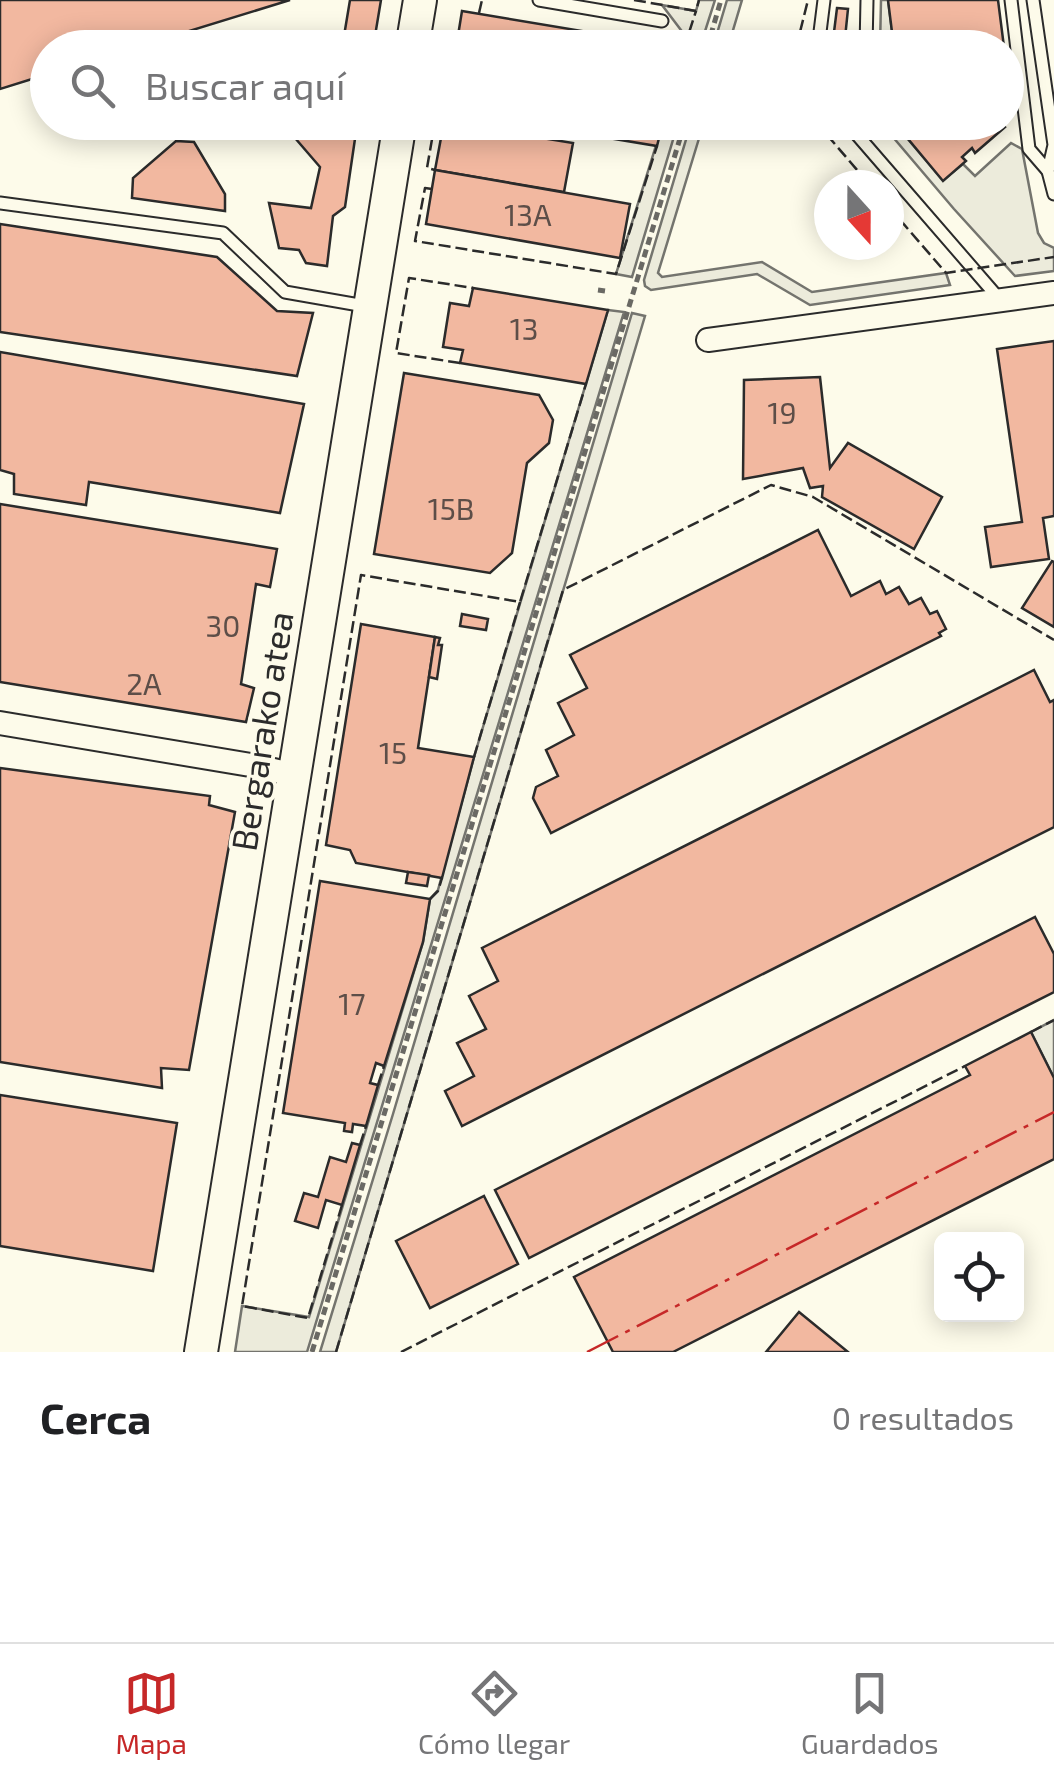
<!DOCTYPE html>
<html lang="es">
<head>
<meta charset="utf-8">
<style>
	body { margin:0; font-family:"Exo 2",sans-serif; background:#f2f2f2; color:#202124 }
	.controls { position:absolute; right:30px; bottom:30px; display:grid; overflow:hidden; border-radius:15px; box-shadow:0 5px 25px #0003 }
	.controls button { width:90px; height:90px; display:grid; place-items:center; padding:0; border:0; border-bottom:2px solid #e0e0e0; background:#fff; color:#202124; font:50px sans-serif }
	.compass { position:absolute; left:814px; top:170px; width:90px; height:90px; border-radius:50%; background:#fff; box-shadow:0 5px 25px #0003; rotate:159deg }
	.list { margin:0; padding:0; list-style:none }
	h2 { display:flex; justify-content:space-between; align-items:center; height:130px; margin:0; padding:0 40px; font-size:42px }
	h2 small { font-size:32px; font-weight:400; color:#757577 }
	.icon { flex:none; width:55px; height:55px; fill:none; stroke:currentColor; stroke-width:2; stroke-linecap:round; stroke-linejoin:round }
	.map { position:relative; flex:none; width:1054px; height:1352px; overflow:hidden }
	.search { position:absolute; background:#fff; box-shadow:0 5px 25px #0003; left:30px; right:30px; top:30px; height:110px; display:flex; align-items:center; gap:25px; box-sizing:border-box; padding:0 35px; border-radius:55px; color:#757577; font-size:38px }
	.sheet { height:290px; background:#fff }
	nav { display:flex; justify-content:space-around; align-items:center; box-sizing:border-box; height:140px; border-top:2px solid #e0e0e0; background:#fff; font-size:28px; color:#757577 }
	nav a { display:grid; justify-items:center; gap:5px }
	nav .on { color:#c62828 }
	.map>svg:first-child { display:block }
	.green { fill:#ecebdb; stroke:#74746e; stroke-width:2.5 }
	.building { fill:#f2b8a0; stroke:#2b2b2b; stroke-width:2.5 }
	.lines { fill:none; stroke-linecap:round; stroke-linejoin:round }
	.lane-casing { stroke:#2b2b2b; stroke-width:15 }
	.street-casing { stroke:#2b2b2b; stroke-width:26 }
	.secondary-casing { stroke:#2b2b2b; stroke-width:36 }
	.path { stroke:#6a6964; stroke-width:5; stroke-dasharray:8 5; stroke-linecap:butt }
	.lane { stroke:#fdfbea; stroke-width:11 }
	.street { stroke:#fdfbea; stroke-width:22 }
	.secondary { stroke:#fdfbea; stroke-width:32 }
	.fence { stroke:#2b2b2b; stroke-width:2.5; stroke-dasharray:12 5; stroke-linecap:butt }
	.power { stroke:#c62828; stroke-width:2.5; stroke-dasharray:35 8 5 8; stroke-linecap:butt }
	.labels { text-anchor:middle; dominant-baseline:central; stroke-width:8; stroke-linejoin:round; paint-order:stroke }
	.number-label { font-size:30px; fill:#5d4e48 }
	.street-label { font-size:35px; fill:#2b2b2b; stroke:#fdfbea }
</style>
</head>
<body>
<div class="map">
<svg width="1054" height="1352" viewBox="0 0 1054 1352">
	<rect width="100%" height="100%" fill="#fdfbea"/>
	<g class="green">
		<polygon points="699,0 715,0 700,47 684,47 687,38 662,5 696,11"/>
		<polygon points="727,0 742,0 728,47 713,47"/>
		<polygon points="881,0 888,0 894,47 880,48"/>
		<polygon points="704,122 658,273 662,277 762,262 812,292 946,273 950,285 810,305 757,274 651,290 645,286 644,280 691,123"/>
		<polygon points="663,123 678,123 632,277 616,274"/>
		<polygon points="881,123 894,123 943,180 963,164 975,176 1011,143 1022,149 1038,233 1044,243 1054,248 1054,271 1015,276 954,209"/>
		<polygon points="608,310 624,312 307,1352 235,1352 242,1306 309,1317 423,942 430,899 438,890 474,757"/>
		<polygon points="632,313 645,316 336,1352 320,1352 393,1114"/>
		<polygon points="1054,1020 1054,1078 1031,1032"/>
	</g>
	<g class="building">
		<polygon points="0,0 290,0 134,48 48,48 48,74 0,89"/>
		<polygon points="350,0 381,0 373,48 342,48"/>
		<polygon points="888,0 998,0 1004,47 894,48"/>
		<polygon points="837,8 848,9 844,48 832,48"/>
		<polygon points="462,11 654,43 654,48 456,48"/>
		<polygon points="299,36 319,36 315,48 301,48"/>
		<polygon points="305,122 347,122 347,125 356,132 345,207 333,216 327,266 306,263 299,250 279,248 269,203 311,208 320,167 283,124"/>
		<polygon points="444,122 573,143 564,192 435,170"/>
		<polygon points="455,122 663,122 657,146 548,128 546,138"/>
		<polygon points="894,122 1001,122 1005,127 975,153 972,148 962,157 966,161 943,181"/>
		<polygon points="176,141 194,142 225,194 225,211 132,198 133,178"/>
		<polygon points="435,170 630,204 620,258 426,224"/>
		<polygon points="0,224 217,257 277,311 313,313 297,376 0,332"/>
		<polygon points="473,288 608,310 586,384 460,363 463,350 443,347 450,303 469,306"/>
		<polygon points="1054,341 1054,516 1043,518 1049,559 991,567 985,527 1022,522 997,349"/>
		<polygon points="0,352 304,404 280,513 89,482 86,505 14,494 14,474 0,470"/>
		<polygon points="404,373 539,395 553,420 549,443 527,463 512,553 490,573 374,554"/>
		<polygon points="820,377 830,468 848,443 942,497 914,549 822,497 823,486 810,488 803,468 743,479 744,380"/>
		<polygon points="0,504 277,549 270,587 256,584 241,684 254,688 246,722 0,682"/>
		<polygon points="818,530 851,596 880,581 886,594 899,587 909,604 921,598 930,614 937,611 946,629 939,633 941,636 551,833 533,798 536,787 558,776 546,750 574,735 558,703 587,688 570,655"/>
		<polygon points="1052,561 1054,562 1054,627 1022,608"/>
		<polygon points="462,614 488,619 486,630 460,626"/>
		<polygon points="361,624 435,637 418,748 474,757 442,878 356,863 350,850 326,845"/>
		<polygon points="435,637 440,638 438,645 442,645 437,679 429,677"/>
		<polygon points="1034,670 1050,702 1054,700 1054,827 462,1126 445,1091 474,1076 457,1043 486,1029 469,996 498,981 482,948"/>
		<polygon points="0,768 210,796 209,805 235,812 189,1070 161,1068 162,1088 0,1062"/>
		<polygon points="408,872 429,875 427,886 406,883"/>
		<polygon points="320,881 430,899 423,942 384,1066 376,1063 370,1083 378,1085 366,1126 353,1124 352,1132 344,1131 345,1123 283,1113"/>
		<polygon points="1035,917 1054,954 1054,992 529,1258 495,1190"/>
		<polygon points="1031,1032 1054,1078 1054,1159 673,1352 613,1352 574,1277 970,1075 965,1066"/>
		<polygon points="0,1095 177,1123 153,1271 0,1246"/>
		<polygon points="352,1143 360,1145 342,1205 326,1200 318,1228 295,1221 304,1193 318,1197 330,1157 346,1162"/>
		<polygon points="484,1196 518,1264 430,1308 396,1241"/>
		<polygon points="799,1312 848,1352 766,1352"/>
	</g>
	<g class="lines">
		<defs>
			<g id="lane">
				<polyline points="539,0 662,21"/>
				<polyline points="1011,0 1029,149 1048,171"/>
				<polyline points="1033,0 1054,145 1048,171 1054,194"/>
				<polyline points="818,48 824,0"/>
				<polyline points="866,48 867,0"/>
				<polyline points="846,122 1001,301"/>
				<polyline points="0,203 223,233 285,292 365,306"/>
			</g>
			<g id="street">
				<polyline points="708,340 1054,293"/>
				<polyline points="0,723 256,766 295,775"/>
			</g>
			<g id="secondary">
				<polyline points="412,48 420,0"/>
				<polyline points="201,1352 400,122"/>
			</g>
		</defs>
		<use href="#lane" class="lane-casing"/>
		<use href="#street" class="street-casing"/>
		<use href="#secondary" class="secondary-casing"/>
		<g class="path">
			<polyline points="707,48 721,0"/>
			<polyline points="598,290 605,291"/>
			<polyline points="312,1352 685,122"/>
		</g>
		<use href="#lane" class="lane"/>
		<use href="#street" class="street"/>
		<use href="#secondary" class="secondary"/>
		<g class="fence">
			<polyline points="634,0 696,11 699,0"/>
			<polyline points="479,13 482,0"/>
			<polyline points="684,48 696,11"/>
			<polyline points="796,48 808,0"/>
			<polyline points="435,122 427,168 435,170"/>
			<polyline points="816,122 870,185"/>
			<polyline points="432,189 425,188 415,241 616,274 657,146"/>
			<polyline points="889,207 946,273 1054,257"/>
			<polyline points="460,363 396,353 409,278 473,288"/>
			<polyline points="474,757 520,602"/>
			<polyline points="430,899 438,891 442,878"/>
			<polyline points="1031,1032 1054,1020"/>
			<polyline points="378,1085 384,1066"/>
			<polyline points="360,1145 366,1126"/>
			<polyline points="342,1205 308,1318 242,1306 361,575 520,602 586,384"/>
			<polyline points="336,1352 563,590 771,485 813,497 1054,640"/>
			<polyline points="401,1352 965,1066"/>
		</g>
		<polyline class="power" points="587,1352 1054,1112"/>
	</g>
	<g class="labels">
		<g class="number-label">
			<text x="528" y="214">13A</text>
			<text x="524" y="328">13</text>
			<text x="782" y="412">19</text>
			<text x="451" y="508">15B</text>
			<text x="223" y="625">30</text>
			<text x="144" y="683">2A</text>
			<text x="393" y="752">15</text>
			<text x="352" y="1003">17</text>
		</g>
		<g class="street-label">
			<text transform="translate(261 731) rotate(-81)">Bergarako atea</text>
		</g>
	</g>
</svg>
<div class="controls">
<button><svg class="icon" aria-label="locate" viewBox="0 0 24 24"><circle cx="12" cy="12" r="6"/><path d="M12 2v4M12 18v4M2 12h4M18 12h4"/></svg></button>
</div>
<svg class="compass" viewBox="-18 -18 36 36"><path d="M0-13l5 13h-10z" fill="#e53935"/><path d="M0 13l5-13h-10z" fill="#757577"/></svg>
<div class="search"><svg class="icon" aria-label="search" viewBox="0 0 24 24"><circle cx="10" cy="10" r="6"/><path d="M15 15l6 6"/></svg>Buscar aquí</div>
</div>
<section class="sheet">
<h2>Cerca<small>0 resultados</small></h2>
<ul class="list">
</ul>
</section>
<nav>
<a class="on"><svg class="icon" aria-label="map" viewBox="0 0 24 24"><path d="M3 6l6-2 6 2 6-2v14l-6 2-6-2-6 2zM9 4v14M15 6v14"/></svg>Mapa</a>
<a><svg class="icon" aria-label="directions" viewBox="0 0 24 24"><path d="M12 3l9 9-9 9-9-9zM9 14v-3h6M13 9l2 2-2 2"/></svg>Cómo llegar</a>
<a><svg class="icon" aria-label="saved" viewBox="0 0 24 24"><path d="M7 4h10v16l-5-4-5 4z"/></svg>Guardados</a>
</nav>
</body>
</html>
